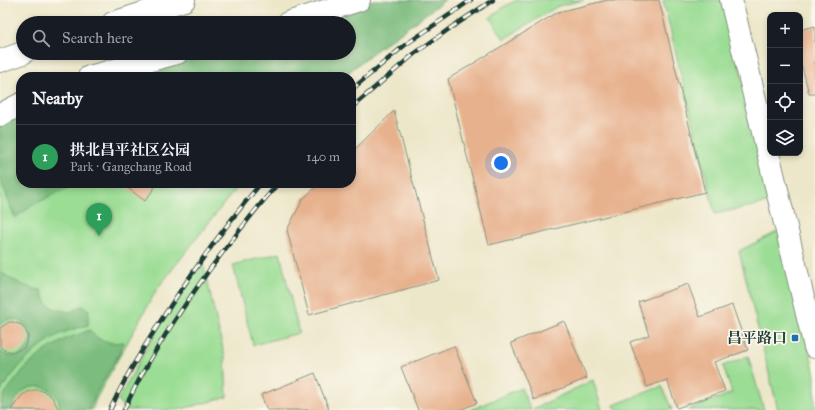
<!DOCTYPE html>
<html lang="en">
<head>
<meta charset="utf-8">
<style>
	body { margin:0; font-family:"IM FELL Great Primer","Noto Serif SC",serif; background:#242831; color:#f1f3f6 }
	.controls { position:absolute; right:12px; top:12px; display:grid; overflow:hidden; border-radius:8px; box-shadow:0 2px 6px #0003 }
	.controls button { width:36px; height:36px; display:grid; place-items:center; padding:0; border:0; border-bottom:1px solid #363941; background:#171b24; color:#f1f3f6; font:20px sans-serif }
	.you { position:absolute; left:501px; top:163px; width:14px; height:14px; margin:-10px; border:3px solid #fff; border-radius:50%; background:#1a73e8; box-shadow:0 0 0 6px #1a73e833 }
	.badge { display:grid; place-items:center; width:26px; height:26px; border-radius:50%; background:#d93025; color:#fff; font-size:13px; font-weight:700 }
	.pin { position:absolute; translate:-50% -33px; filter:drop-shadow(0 1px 2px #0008) }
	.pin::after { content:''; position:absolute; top:21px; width:14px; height:12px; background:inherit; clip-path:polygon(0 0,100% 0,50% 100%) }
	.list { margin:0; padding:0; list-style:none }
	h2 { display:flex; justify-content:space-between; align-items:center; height:52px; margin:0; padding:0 16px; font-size:17px }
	h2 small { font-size:13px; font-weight:400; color:#9ea1a6 }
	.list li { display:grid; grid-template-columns:26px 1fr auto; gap:12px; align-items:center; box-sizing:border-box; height:64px; padding:0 16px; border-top:1px solid #363941 }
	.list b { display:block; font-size:15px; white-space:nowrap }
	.list p { margin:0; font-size:13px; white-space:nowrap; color:#9ea1a6 }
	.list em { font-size:13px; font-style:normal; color:#9ea1a6 }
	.icon { flex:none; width:22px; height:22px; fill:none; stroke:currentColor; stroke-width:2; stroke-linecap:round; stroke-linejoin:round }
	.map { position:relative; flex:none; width:815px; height:410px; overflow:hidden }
	.search { position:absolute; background:#171b24; box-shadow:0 2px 6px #0003; left:16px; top:16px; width:340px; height:44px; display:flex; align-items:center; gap:10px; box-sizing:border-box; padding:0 14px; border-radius:22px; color:#9ea1a6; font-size:15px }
	.panel { position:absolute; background:#171b24; box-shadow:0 2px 6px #0003; left:16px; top:72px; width:340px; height:116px; border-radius:16px }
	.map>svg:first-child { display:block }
	.green { fill:#9bdd94; stroke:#5d8d64 }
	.forest { fill:#7cbc7e; stroke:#4e7c59 }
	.building { fill:#e7b18d }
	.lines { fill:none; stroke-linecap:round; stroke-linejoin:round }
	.secondary-casing { stroke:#86927f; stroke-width:24 }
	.primary-casing { stroke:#86927f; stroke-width:24 }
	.secondary { stroke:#fff; stroke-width:22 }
	.primary { stroke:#fff; stroke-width:22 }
	.rail-casing { stroke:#1f3d34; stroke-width:4.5 }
	.rail { stroke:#fbf7ec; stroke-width:3; stroke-dasharray:9; stroke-linecap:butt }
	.poi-dot { fill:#1f6fb2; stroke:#fbf7ec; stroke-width:1.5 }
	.labels { text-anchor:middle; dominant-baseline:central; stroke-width:3.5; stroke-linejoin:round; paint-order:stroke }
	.poi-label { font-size:15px; font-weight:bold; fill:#1f3d34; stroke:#fbf7ec; text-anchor:end }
</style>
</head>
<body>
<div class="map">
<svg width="815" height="410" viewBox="0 0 815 410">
	<rect width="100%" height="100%" fill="#fbf7ec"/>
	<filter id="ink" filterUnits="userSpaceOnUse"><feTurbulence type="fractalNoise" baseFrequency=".025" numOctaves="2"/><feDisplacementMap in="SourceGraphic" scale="8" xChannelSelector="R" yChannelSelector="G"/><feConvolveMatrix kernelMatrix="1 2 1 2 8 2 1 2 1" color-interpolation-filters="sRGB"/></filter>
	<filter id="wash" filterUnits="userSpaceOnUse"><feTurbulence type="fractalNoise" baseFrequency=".012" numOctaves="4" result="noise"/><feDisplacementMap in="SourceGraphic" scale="16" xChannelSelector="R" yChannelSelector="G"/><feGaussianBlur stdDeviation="0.9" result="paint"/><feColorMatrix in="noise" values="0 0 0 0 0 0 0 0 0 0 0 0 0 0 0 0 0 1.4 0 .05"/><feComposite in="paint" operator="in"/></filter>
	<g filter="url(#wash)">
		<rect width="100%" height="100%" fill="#ede7ca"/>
		<g class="green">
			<polygon points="517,0 584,0 558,6 504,39 490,18 505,6"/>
			<polygon points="663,0 724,0 771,202 715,214"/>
			<polygon points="0,116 21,183 240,183 157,289 96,399 92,410 0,410"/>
			<polygon points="779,231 815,375 815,410 778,410 739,251"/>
			<polygon points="280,253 299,333 253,345 233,265"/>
			<path d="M 203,263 L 225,358 L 227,397 L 178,410 L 125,410 L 118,400 C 144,353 169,305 203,263 Z"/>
			<polygon points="748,356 764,410 688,410 732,393 723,366"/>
			<polygon points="593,380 602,410 470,410 521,388 531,410"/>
			<polygon points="662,386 672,410 616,410 614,405"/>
		</g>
		<g class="forest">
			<polygon points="373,0 445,0 371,54 343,77 113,77 194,53 349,53 349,23 296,23"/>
			<polygon points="21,111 21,183 77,183 33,205 15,218 0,178 0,122"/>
			<path d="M 0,272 C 13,280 25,288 41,290 L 47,304 L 55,309 L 70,312 L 82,306 L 89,310 L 88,325 C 79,328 67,330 58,335 C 34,348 15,369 0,392 L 0,351 C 24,371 46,328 17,320 C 11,318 4,320 0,325 Z"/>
			<path d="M 90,330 C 98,342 110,344 123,342 L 121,351 L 97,392 L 89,410 L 60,410 C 60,405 59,399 55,395 C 47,384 30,384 21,393 C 16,398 14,404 11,410 L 0,408 L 5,393 L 25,368 L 45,351 L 66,339 Z"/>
		</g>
		<g id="blocks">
			<g class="building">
				<polygon points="608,0 659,0 705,192 489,245 448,79 558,12"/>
				<polygon points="815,26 815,94 809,94 800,58 800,30"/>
				<polygon points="394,111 439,280 309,315 287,230 303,199 320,183 351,183 351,153"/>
				<polygon points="121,183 158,183 145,201"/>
				<polygon points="688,284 700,317 732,305 748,350 714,362 725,391 677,408 667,380 647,387 630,342 649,335 638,302"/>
				<polygon points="564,321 587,378 534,400 511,343"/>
				<polygon points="9,322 13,322 22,325 27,333 28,338 24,348 14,352 4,350 0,346 0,328"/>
				<polygon points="454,346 477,403 460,410 418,410 401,367"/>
				<polygon points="315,373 329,410 267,410 261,395"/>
				<polygon points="34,390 40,390 47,393 52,397 59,410 11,410 22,395 28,392"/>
			</g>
		</g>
	</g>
	<g filter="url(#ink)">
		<use href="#blocks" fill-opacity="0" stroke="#86927f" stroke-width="1"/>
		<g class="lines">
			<defs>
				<polyline id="secondary" points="731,0 815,347"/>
				<g id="primary">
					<polyline points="113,23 184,0"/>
					<polyline points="288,23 359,0"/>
					<polyline points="0,61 23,53"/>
					<polyline points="89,77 177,53"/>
					<polyline points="0,115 21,104"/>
				</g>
			</defs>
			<use href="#secondary" class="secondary-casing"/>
			<use href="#primary" class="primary-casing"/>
			<use href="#secondary" class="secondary"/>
			<use href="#primary" class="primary"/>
			<defs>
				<g id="rail">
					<polyline points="351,90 405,45 471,0"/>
					<polyline points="351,108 414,54 449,29 493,0"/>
					<path d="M 110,410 C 121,386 134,363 148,341 C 182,286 219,233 261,183"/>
					<path d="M 124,410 C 147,360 178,314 210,269 C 232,240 254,210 279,183"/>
				</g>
			</defs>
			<use href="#rail" class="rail-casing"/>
			<use href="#rail" class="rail"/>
		</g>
	</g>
	<rect class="poi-dot" x="791" y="334" width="8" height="8" rx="2"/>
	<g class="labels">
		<g class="poi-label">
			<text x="787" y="338">昌平路口</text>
		</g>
	</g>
</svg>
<div class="controls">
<button>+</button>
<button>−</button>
<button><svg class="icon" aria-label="locate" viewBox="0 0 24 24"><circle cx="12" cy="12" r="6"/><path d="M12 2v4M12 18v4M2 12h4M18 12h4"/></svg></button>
<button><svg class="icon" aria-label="layers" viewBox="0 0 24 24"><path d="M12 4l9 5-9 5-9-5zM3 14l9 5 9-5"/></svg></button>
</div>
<div class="you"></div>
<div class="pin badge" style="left:99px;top:236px;background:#2e9e5b">1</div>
<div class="search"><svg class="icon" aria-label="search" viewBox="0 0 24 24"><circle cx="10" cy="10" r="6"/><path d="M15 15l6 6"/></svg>Search here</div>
<section class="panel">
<h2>Nearby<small></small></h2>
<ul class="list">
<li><span class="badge" style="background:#2e9e5b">1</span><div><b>拱北昌平社区公园</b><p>Park · Gangchang Road</p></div><em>140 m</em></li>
</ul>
</section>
</div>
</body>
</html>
